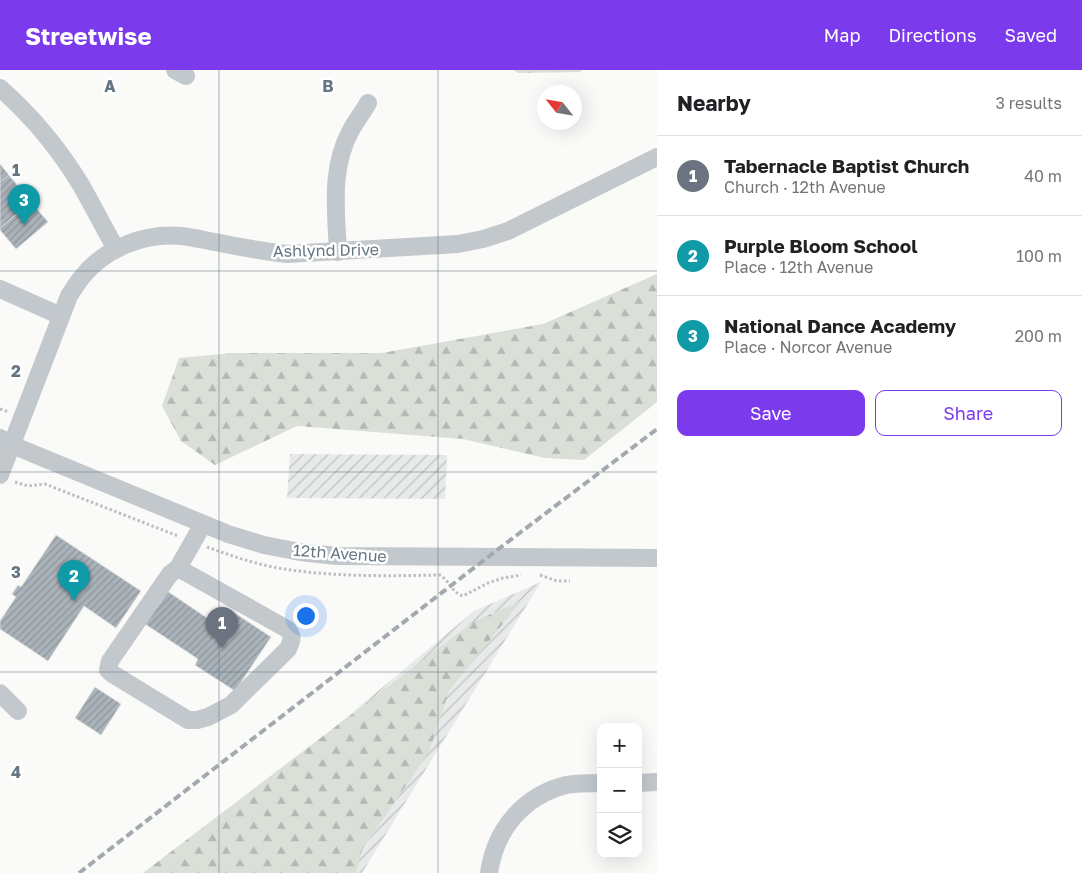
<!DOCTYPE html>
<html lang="en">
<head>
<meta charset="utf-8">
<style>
	body { margin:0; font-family:"Golos Text",sans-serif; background:#f2f2f2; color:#202124 }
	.controls { position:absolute; right:15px; bottom:15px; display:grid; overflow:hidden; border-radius:10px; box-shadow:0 5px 20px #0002 }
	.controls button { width:45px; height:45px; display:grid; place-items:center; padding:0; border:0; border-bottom:1px solid #e0e0e0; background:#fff; color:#202124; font:25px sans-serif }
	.compass { position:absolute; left:537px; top:15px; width:45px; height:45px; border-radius:50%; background:#fff; box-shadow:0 5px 20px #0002; rotate:301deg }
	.you { position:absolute; left:305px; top:545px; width:18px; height:18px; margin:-12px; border:4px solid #fff; border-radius:50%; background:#1a73e8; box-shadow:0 0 0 8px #1a73e833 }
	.badge { display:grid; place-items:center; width:32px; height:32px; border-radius:50%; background:#7c3aed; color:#fff; font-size:16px; font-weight:700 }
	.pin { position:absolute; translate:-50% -41px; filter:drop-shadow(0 1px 2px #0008) }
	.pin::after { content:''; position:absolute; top:26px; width:18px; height:15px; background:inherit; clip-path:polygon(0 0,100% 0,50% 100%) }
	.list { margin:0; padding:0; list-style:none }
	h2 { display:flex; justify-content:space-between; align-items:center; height:65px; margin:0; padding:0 20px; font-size:21px }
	h2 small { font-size:16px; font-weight:400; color:#757577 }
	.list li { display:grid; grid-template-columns:32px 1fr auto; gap:15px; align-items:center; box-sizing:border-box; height:80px; padding:0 20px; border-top:1px solid #e0e0e0 }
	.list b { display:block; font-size:19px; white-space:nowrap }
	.list p { margin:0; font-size:16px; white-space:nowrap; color:#757577 }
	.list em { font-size:16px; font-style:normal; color:#757577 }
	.actions { display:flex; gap:10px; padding:15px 20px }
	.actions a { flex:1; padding:11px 0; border:1px solid #7c3aed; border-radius:10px; text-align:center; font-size:18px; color:#7c3aed }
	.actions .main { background:#7c3aed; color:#fff }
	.icon { flex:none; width:28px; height:28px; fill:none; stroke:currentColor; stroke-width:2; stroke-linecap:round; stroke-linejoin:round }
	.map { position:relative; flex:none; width:657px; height:803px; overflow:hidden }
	header { display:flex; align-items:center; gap:30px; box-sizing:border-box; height:70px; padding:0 25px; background:#7c3aed; color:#fff }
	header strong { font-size:24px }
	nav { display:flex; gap:28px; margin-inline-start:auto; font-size:18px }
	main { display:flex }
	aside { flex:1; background:#fff }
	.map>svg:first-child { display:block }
	.industrial { fill:url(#industrial-furrows) }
	.forest { fill:url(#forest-firs) }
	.building { fill:url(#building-hatch); stroke:#dcdcda }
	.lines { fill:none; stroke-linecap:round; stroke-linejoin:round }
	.path { stroke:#bbbfc2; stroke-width:3; stroke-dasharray:2.5 2.5; stroke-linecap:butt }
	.minor { stroke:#c3c8cc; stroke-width:18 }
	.rail { stroke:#a2aab0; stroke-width:4; stroke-dasharray:8 4; stroke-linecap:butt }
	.grid { fill:none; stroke:#657683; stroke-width:1; stroke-opacity:0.55 }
	.labels { text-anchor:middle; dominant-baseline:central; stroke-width:5; stroke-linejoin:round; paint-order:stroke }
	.street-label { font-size:16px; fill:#657683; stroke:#fff }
	.grid-label { font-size:16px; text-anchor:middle; font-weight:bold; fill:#657683; stroke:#fff; stroke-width:5; stroke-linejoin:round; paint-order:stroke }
</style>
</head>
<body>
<header>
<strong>Streetwise</strong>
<nav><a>Map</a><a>Directions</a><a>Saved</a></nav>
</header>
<main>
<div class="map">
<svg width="657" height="803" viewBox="0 0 657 803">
	<defs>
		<pattern id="industrial-furrows" width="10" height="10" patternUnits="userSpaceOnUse" patternTransform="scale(1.25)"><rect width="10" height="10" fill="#e8e9e9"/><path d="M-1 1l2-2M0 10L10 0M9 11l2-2" fill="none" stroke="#c0c1c2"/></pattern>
		<pattern id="forest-firs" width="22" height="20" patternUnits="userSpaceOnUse" patternTransform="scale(1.25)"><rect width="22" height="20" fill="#dadfd7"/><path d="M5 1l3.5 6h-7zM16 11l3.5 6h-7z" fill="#b4b9b4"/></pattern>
		<pattern id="building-hatch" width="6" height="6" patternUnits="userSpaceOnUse" patternTransform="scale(1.25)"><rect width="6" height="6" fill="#aab3b9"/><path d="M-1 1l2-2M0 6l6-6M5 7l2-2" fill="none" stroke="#8e969c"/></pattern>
	</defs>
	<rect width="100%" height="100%" fill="#fafaf8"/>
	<g class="industrial">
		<polygon points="290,384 447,385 445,429 287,428"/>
		<polygon points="541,512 362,803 160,803 474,541"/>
	</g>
	<g class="forest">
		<polygon points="514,0 582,0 580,2 518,3"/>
		<polygon points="657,204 657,332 584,390 545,388 463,369 297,356 215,395 181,371 162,336 179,288 233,283 382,283 543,254"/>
		<polygon points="521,531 449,621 429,682 362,780 356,803 143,803 473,552"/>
	</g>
	<g class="building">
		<polygon points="0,94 9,105 0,112"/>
		<polygon points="9,105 31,132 0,158 0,112"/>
		<polygon points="31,132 48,152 16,179 0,160 0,158"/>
		<polygon points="56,465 141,521 116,558 84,536 48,591 0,559 0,551 16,527 12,524 18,515 21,517"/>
		<polygon points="167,521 219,556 230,540 271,567 235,621 195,595 198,589 145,554"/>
		<polygon points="95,617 121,634 101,665 75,648"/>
	</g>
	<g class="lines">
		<g class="path">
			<polyline points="0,339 9,342"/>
			<polyline points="15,412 28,416 45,414 178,466"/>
			<path d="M 207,477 C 232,486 258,495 284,499 C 336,507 388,506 440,505 C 450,511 452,523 463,526 L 488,513 L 503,508 L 521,505"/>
			<polyline points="540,505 557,511 570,511"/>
		</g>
		<g class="minor">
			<polyline points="175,0 186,6"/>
			<path d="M 0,18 C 32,46 59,79 81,115 C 93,136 104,158 116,179"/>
			<path d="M 338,182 C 336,140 330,98 351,60 C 356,51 363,42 368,33"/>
			<polyline points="0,219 61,246"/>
			<polyline points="0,368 12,375 228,464 264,475 300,482 337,486 657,488"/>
			<path d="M 0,405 L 69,226 C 73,220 77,213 82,207 C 105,178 144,163 181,166 C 192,167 204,170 215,172 C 239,177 262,181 287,184 L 458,174 L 483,169 L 508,161 L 657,87"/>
			<path d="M 178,498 L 287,559 C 294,566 292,570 288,579 L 231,635 L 208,647 L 197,650 L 188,650 L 111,603 L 108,600 L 110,591 L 170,504 L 178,498 L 203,454"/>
			<polyline points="0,623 18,641"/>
			<polyline points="638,713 657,712"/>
			<path d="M 489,803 C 495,760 523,726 566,715 C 577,713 589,713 601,713"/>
		</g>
		<polyline class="rail" points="79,803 488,487 657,359"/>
	</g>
	<path class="grid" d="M 219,0 L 219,803M 438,0 L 438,803M 0,201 L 657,201M 0,402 L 657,402M 0,602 L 657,602"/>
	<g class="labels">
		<g class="street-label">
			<text transform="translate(326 180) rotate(-1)">Ashlynd Drive</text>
			<text transform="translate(340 483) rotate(4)">12th Avenue</text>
		</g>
	</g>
	<g class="grid-label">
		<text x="110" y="22">A</text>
		<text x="328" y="22">B</text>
		<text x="16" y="106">1</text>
		<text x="16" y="307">2</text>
		<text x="16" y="508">3</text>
		<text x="16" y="708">4</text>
	</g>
</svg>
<div class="controls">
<button>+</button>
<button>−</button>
<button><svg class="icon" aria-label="layers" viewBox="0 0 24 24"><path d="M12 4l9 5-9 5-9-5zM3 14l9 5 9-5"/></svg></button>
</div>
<svg class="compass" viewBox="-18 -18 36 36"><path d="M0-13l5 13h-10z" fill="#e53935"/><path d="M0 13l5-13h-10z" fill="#757577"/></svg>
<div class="you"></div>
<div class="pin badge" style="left:222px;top:578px;background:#6b7280">1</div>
<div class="pin badge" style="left:74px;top:531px;background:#0f9aa8">2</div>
<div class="pin badge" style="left:24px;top:155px;background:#0f9aa8">3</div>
</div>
<aside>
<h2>Nearby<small>3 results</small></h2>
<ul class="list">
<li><span class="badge" style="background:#6b7280">1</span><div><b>Tabernacle Baptist Church</b><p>Church · 12th Avenue</p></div><em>40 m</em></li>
<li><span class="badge" style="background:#0f9aa8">2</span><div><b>Purple Bloom School</b><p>Place · 12th Avenue</p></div><em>100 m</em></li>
<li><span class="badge" style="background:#0f9aa8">3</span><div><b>National Dance Academy</b><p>Place · Norcor Avenue</p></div><em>200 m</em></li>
</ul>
<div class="actions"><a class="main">Save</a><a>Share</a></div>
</aside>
</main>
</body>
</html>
